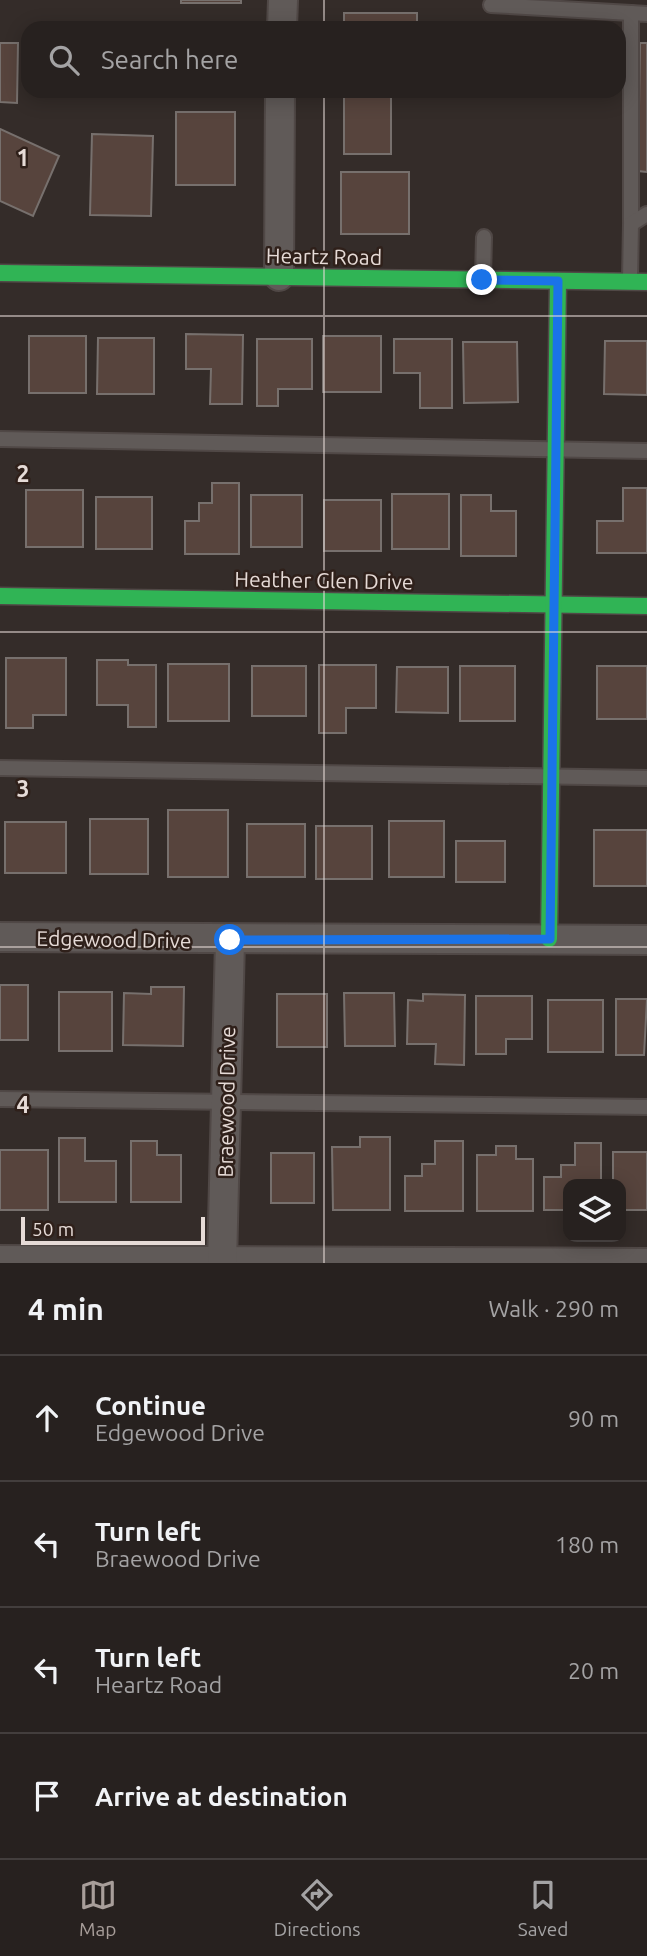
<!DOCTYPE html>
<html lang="en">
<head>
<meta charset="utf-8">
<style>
	body { margin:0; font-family:Ubuntu,sans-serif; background:#332e2c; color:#f1f3f6 }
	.controls { position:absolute; right:21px; bottom:21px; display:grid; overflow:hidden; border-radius:14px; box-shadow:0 4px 18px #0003 }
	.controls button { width:63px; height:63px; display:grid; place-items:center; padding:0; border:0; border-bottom:2px solid #433e3d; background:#27211f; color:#f1f3f6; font:35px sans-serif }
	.scale { position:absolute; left:21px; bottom:18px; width:184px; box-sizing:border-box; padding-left:7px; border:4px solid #e6dbd7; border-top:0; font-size:19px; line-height:24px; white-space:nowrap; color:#e6dbd7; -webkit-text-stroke:5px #2f201a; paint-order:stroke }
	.stop { position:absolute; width:21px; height:21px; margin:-16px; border:5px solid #1a73e8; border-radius:50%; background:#fff }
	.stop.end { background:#1a73e8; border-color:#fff; box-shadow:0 2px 7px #0008 }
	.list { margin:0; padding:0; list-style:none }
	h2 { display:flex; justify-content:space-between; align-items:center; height:91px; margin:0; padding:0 28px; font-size:30px }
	h2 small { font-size:23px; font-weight:400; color:#a4a3a4 }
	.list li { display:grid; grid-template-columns:46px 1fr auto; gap:21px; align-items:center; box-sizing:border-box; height:126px; padding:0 28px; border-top:2px solid #433e3d }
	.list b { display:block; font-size:26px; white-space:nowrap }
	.list p { margin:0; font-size:23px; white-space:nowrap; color:#a4a3a4 }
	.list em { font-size:23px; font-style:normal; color:#a4a3a4 }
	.icon { flex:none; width:38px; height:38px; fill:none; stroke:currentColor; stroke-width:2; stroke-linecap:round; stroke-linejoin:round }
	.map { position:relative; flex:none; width:647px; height:1263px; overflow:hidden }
	.search { position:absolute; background:#27211f; box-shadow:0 4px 18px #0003; left:21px; right:21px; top:21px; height:77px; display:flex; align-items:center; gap:18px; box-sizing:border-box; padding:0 24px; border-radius:21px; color:#a4a3a4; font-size:26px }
	.sheet { height:595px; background:#27211f }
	nav { display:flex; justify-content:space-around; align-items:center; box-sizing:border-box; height:98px; border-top:2px solid #433e3d; background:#27211f; font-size:19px; color:#a4a3a4 }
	nav a { display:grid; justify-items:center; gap:4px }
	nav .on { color:#a89e9a }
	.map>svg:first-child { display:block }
	.building { fill:#57443d; stroke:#77706d; stroke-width:2 }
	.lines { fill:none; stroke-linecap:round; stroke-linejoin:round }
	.lane-casing { stroke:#504846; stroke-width:18 }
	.street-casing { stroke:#504846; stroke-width:32 }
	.fast-casing { stroke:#504846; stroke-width:19 }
	.lane { stroke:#605a58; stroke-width:14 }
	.street { stroke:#605a58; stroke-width:28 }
	.fast { stroke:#30b455; stroke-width:16 }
	.route { stroke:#1a73e8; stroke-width:9 }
	.grid { fill:none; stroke:#e6dbd7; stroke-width:2; stroke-opacity:0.55 }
	.labels { text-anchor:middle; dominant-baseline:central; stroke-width:5; stroke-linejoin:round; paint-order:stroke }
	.street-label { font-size:21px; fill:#e6dbd7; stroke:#2f201a }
	.grid-label { font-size:23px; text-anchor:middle; font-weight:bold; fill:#e6dbd7; stroke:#2f201a; stroke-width:5; stroke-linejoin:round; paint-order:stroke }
</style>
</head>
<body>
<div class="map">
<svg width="647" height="1263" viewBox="0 0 647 1263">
	<rect width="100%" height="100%" fill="#342c29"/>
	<g class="building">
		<rect x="181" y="0" width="60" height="3"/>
		<rect x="344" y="13" width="73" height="15"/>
		<polygon points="0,43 18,43 17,103 0,102"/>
		<polygon points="640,43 647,43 647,172 638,171"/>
		<rect x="344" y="94" width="47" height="60"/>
		<rect x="176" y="112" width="59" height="73"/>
		<polygon points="0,129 59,156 33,216 0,201"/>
		<polygon points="92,134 153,136 151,216 90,215"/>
		<rect x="341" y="172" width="68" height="62"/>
		<polygon points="186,334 243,335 242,404 210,404 211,369 186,369"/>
		<rect x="29" y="336" width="57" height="57"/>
		<rect x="323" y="336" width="58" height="56"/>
		<polygon points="98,338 154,338 154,394 97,394"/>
		<polygon points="257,339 312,339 312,389 278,389 278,406 257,406"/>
		<polygon points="394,339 452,339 452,408 420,408 420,373 394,373"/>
		<polygon points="605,341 647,341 647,395 604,394"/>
		<polygon points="463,342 517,342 518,402 464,403"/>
		<polygon points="212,483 239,483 239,554 185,554 185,521 199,521 199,503 212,503"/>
		<polygon points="623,488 647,488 647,553 597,553 597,521 623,521"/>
		<rect x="26" y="490" width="57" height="57"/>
		<rect x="392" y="494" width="57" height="55"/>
		<rect x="251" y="495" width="51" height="52"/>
		<polygon points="461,495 491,495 491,511 516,511 516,556 461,556"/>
		<rect x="96" y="497" width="56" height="52"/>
		<rect x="324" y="500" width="57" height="51"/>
		<polygon points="6,658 66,658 66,715 33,715 33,728 6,728"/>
		<polygon points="97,660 128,660 128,665 156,665 156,727 128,727 128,705 97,705"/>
		<rect x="168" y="664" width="61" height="57"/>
		<polygon points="319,665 376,665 376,708 346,708 346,733 319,733"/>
		<rect x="252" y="666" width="54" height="50"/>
		<rect x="460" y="666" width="55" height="55"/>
		<rect x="597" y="666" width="50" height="53"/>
		<polygon points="397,667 448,667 448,713 396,712"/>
		<rect x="168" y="810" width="60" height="67"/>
		<rect x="90" y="819" width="58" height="55"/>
		<rect x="389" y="821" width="55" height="56"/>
		<rect x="5" y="822" width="61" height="51"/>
		<rect x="247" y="824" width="58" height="53"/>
		<rect x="316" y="826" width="56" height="53"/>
		<rect x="594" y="830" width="53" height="56"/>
		<rect x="456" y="841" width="49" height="41"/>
		<rect x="0" y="985" width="28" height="55"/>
		<polygon points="151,987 184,987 183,1046 123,1045 124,993 151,994"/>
		<rect x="59" y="992" width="53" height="59"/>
		<polygon points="344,993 394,993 395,1046 345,1046"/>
		<rect x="277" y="994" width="50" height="53"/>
		<polygon points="423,994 465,995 464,1065 435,1064 436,1044 407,1044 408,1000 423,1001"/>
		<polygon points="476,996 532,996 532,1039 506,1039 506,1054 476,1054"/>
		<polygon points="616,999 647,999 644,1055 616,1055"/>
		<rect x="548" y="1000" width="55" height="52"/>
		<polygon points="360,1137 390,1137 390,1210 333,1210 332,1147 360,1147"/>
		<polygon points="59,1138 85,1138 85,1161 116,1161 116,1202 59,1202"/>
		<polygon points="131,1141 157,1141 157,1155 181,1155 181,1202 131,1202"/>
		<polygon points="435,1141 463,1141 463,1211 405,1211 405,1176 422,1176 422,1164 435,1164"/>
		<polygon points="575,1143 601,1143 601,1184 568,1184 568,1210 544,1210 544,1177 561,1177 561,1165 575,1165"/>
		<polygon points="496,1146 516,1146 516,1159 533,1159 533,1211 477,1211 477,1155 496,1155"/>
		<rect x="0" y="1150" width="48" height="60"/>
		<polygon points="613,1152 647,1152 647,1210 621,1210 621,1184 613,1184"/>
		<rect x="271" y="1153" width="43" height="50"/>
	</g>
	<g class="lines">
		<defs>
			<g id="lane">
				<polyline points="491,5 631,13"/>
				<polyline points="631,224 631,13 647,14"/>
				<polyline points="483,278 484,237"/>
				<polyline points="630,280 631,224 647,214"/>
				<polyline points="0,439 647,451"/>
				<polyline points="0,768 647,778"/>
				<polyline points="0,1099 647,1107"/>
			</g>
			<g id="street">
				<polyline points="282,28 283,0"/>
				<polyline points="279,276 280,91"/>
				<polyline points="0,937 647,940"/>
				<polyline points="0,1260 647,1263"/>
				<polyline points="222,1263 230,941"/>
			</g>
			<g id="fast">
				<polyline points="0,273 647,282"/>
				<polyline points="0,596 647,606"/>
				<polyline points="549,939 558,281"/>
			</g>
		</defs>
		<use href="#lane" class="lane-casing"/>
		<use href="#street" class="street-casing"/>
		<use href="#fast" class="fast-casing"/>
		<use href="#lane" class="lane"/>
		<use href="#street" class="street"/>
		<use href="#fast" class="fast"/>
	</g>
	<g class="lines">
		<polyline class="route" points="230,940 550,939 558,281 482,280"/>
	</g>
	<path class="grid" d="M 324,0 L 324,28M 324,91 L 324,1263M 0,316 L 647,316M 0,632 L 647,632M 0,947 L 647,947"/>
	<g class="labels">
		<g class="street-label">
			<text transform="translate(324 256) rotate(1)">Heartz Road</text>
			<text transform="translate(324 580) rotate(1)">Heather Glen Drive</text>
			<text transform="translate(114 939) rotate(1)">Edgewood Drive</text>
			<text transform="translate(226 1102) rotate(-89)">Braewood Drive</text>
		</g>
	</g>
	<g class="grid-label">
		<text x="23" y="166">1</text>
		<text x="23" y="482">2</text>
		<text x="23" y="797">3</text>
		<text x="23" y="1113">4</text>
	</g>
</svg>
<div class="controls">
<button><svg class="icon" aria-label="layers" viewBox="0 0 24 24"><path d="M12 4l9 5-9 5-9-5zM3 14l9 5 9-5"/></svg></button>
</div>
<div class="scale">50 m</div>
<div class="stop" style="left:230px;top:940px"></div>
<div class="stop end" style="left:482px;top:280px"></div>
<div class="search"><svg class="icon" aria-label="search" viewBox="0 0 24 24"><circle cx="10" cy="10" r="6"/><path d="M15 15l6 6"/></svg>Search here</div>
</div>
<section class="sheet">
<h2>4 min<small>Walk · 290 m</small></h2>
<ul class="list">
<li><svg class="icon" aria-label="ahead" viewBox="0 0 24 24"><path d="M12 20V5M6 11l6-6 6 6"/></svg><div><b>Continue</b><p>Edgewood Drive</p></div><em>90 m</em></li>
<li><svg class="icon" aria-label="left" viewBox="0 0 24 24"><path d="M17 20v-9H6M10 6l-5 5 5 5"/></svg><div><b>Turn left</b><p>Braewood Drive</p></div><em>180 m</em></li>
<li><svg class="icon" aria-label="left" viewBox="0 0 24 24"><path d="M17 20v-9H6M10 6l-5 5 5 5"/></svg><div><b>Turn left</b><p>Heartz Road</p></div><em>20 m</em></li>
<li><svg class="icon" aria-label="arrive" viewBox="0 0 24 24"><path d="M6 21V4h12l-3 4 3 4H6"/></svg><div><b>Arrive at destination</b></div></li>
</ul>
</section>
<nav>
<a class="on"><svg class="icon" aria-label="map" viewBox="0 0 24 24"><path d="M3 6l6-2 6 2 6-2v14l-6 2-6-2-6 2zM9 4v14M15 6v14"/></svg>Map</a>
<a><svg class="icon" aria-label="directions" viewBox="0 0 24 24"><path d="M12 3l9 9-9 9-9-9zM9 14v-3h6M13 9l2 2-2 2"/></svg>Directions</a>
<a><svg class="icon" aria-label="saved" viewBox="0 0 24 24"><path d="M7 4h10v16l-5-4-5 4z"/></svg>Saved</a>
</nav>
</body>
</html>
